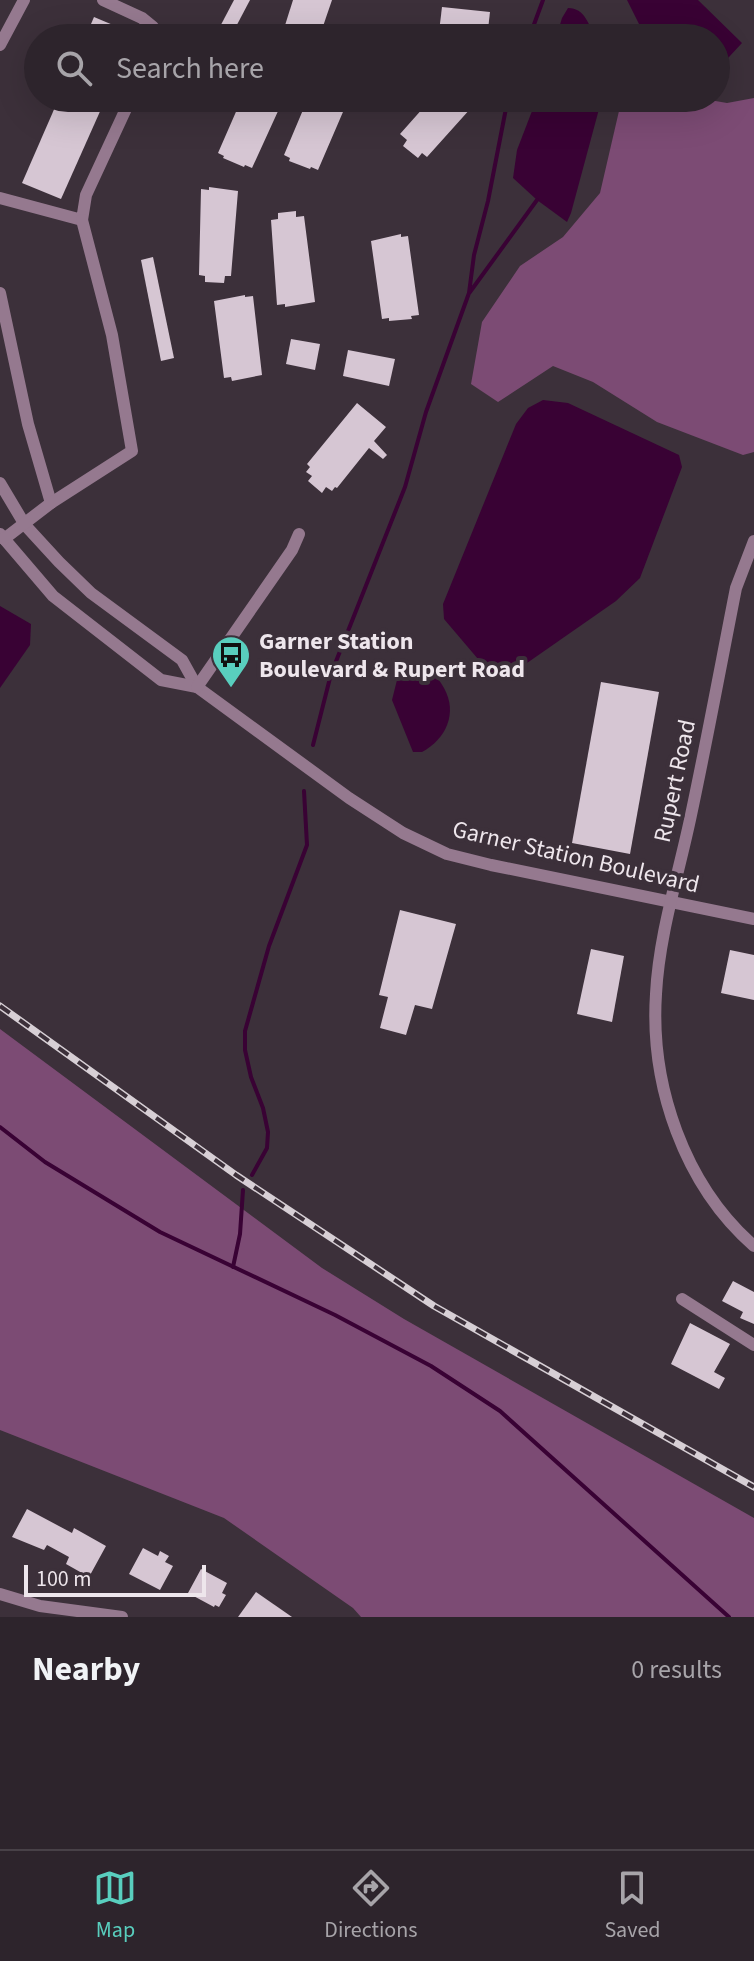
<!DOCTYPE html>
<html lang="en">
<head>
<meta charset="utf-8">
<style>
	body { margin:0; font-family:"Source Sans 3",sans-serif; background:#352c34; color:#f1f3f6 }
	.scale { position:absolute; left:24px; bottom:20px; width:182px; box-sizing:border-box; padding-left:8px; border:4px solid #eee6ec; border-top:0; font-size:22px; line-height:28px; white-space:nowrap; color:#eee6ec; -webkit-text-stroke:6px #3c303a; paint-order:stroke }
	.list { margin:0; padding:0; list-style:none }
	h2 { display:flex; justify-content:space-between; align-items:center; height:104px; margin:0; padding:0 32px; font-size:34px }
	h2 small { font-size:26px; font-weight:400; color:#a7a4a9 }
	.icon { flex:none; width:44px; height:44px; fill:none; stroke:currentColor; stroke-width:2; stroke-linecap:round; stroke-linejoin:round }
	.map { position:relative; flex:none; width:754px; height:1617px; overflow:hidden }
	.search { position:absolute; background:#2d242c; box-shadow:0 8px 32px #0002; left:24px; right:24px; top:24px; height:88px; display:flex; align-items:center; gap:20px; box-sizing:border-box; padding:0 28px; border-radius:44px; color:#a7a4a9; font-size:30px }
	.sheet { height:232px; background:#2d242c }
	nav { display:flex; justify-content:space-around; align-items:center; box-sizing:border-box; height:112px; border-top:2px solid #484148; background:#2d242c; font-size:22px; color:#a7a4a9 }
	nav a { display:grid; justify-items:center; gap:4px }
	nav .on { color:#59cebe }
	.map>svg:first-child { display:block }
	.green { fill:#7c4b74 }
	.water { fill:#390234 }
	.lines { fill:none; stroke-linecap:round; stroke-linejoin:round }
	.stream { stroke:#390234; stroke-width:4 }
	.building { fill:#d6c6d3 }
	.minor { stroke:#95798f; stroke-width:12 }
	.rail-casing { stroke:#d7cfd5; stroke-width:7 }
	.rail { stroke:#3c303a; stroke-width:4; stroke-dasharray:12; stroke-linecap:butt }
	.labels { text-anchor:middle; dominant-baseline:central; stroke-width:8; stroke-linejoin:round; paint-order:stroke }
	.poi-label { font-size:24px; font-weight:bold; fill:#eee6ec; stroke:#3c303a; text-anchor:start }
	.street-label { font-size:24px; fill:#eee6ec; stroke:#3c303a }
</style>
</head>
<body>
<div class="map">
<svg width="754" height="1617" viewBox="0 0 754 1617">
	<rect width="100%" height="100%" fill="#3c303a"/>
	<g class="green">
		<polygon points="622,98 698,98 727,103 754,98 754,452 743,455 657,422 593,382 553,366 498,402 471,384 482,322 520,266 563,237 600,193"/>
		<polygon points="0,1029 322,1268 404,1319 754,1518 754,1617 361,1617 353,1608 224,1518 0,1430"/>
	</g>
	<g class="water">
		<polygon points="627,0 698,0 742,43 716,71 716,38 646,38"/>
		<path d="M 568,8 C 585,8 589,25 595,38 L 556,38 L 562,18 Z"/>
		<polygon points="537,98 602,98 571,213 567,222 537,200 513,178 517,150"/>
		<polygon points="543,400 568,403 679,455 682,467 640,578 616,601 504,679 495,679 444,619 443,604 516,424 528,408"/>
		<polygon points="0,606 31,624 30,645 0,688"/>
		<path d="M 414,671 C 431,671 436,674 444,688 C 458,713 446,739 422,752 L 413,752 L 392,700 L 397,680 Z"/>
	</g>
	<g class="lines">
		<g class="stream">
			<polyline points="529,38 543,0"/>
			<polyline points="470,292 537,200"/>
			<polyline points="313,745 331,674 405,487 426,412 469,293 474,255 488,201 508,98"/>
			<polyline points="0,1127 45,1162 160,1232 335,1315 431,1366 500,1411 729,1617"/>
			<polyline points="252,1175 267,1148 268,1132 263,1108 251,1077 245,1050 245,1031 269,946 307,845 304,791"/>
			<polyline points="233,1267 240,1234 243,1190"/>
		</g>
	</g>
	<g class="building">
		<polygon points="234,0 250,0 230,38 214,38"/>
		<polygon points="293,0 332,0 319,38 281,38"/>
		<polygon points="442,7 490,12 487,38 439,32"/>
		<polygon points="94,17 144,38 85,38"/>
		<polygon points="59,98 106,98 61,199 22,183"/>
		<polygon points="242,98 284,98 252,168 245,165 244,167 223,158 224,156 218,153"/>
		<polygon points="308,98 349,98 318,170 311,167 310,169 289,161 290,158 284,155"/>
		<polygon points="432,98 480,98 427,157 422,153 418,158 403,146 407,140 400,134"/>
		<polygon points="209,187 238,191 231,276 225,276 224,283 205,282 205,276 199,275 201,189 209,190"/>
		<polygon points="296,211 296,217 304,216 315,302 285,307 285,304 277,305 271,220 278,219 278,213"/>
		<polygon points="401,234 401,237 408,236 419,315 411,316 412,319 389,321 389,318 382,319 371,241"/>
		<polygon points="153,257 174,358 161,361 141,260"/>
		<polygon points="245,295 245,297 253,296 262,375 232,381 231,377 224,378 214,301"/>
		<polygon points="291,339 320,344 315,370 286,364"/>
		<polygon points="348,350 395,359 389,386 343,376"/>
		<polygon points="357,403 386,427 374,441 387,455 383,459 369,448 337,488 335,487 332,491 326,487 322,493 308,481 312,476 306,472 310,467 307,464"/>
		<polygon points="601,682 659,692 630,854 572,843"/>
		<polygon points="400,910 456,924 432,1009 415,1005 406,1035 380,1028 388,997 379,995"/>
		<polygon points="591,949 624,956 612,1022 577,1014"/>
		<polygon points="730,950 754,955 754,1000 721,993"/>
		<polygon points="733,1281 754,1292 754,1324 740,1318 743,1312 722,1301"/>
		<polygon points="690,1323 730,1344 714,1372 725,1378 719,1389 671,1364"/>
		<polygon points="27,1509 72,1533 74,1528 106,1546 89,1577 66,1564 69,1557 47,1545 44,1550 12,1537"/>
		<polygon points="143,1548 158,1556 160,1551 169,1556 165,1562 173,1566 160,1590 129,1574"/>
		<polygon points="201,1569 227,1583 222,1593 226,1595 219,1607 215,1605 214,1607 188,1593"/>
		<polygon points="256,1592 292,1617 238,1617"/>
	</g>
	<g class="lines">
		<g class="minor">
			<polyline points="103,0 142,18 153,27 154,38"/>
			<polyline points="0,45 24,0"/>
			<polyline points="0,198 82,220 86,195 131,98"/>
			<polyline points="0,293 28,424 51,503"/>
			<polyline points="0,483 25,525 59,562 91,593 182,660 197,687"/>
			<polyline points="0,534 53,596 161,680 197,687 349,798 403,833 447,854 491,865 754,919"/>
			<polyline points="4,539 51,503 132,451 112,335 82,220"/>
			<path d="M 754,541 L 736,588 C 721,664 707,740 691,815 C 679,873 659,934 656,994 C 650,1085 684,1185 754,1246"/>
			<polyline points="197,687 292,550 299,534"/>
			<polyline points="682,1299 754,1345"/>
			<polyline points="0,1594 40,1606 122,1617"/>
		</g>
		<defs>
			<polyline id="rail" points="0,1006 236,1175 434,1306 754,1487"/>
		</defs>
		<use href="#rail" class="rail-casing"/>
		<use href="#rail" class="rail"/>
	</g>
	<defs>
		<symbol id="bus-pin" viewBox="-11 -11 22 30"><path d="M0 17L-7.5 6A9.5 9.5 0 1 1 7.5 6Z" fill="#59cebe" stroke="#3c303a"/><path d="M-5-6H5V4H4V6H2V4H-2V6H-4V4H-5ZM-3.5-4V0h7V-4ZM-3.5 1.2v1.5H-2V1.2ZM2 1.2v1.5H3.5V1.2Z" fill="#111"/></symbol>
	</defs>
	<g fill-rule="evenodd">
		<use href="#bus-pin" x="209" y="633" width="44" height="60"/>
	</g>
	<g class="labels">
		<g class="poi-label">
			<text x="259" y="641">Garner Station<tspan x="259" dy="28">Boulevard &amp; Rupert Road</tspan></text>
		</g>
		<g class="street-label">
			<text transform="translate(675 781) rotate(-78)">Rupert Road</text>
			<text transform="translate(576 857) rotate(13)">Garner Station Boulevard</text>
		</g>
	</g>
</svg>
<div class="scale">100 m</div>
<div class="search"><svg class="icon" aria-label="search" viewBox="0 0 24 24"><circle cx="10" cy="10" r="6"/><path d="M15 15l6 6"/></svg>Search here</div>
</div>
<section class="sheet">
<h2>Nearby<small>0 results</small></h2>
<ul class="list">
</ul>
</section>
<nav>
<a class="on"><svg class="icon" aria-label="map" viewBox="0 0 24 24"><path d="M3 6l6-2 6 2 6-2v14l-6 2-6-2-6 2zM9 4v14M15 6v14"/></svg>Map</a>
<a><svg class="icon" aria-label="directions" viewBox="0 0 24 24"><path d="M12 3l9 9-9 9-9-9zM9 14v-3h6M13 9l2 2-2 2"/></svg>Directions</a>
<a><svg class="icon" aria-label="saved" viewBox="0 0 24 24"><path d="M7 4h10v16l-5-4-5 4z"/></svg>Saved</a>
</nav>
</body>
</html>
